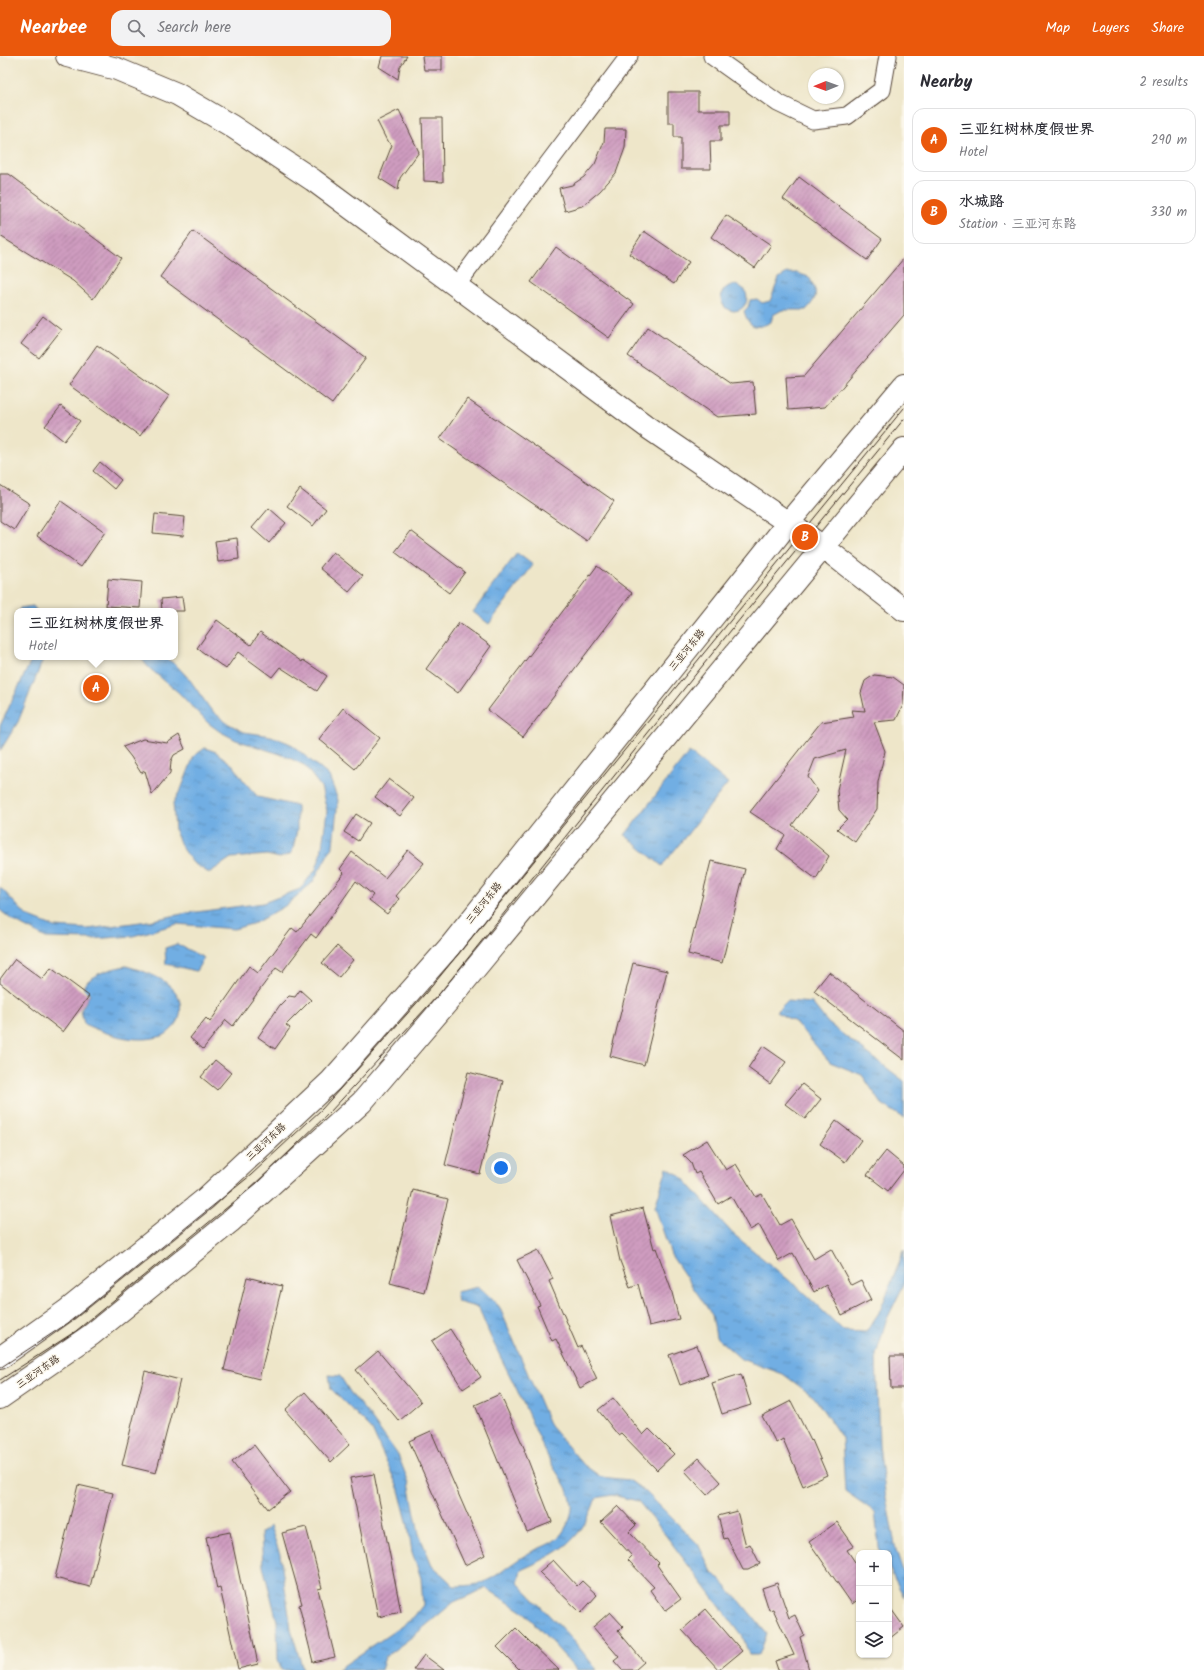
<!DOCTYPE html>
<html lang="en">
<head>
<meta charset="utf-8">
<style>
	body { margin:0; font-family:Kalam,"LXGW WenKai TC",sans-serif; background:#f2f2f3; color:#2b2b33 }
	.controls { position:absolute; right:12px; bottom:12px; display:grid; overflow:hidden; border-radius:8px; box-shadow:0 1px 3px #0004 }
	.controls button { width:36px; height:36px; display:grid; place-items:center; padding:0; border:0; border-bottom:1px solid #e1e1e2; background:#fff; color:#2b2b33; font:20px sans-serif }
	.compass { position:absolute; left:808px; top:12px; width:36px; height:36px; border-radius:50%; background:#fff; box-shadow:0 1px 3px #0004; rotate:269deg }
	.you { position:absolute; left:501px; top:1112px; width:14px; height:14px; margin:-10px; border:3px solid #fff; border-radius:50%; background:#1a73e8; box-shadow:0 0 0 6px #1a73e833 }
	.badge { display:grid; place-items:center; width:26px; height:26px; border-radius:50%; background:#ea580c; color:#fff; font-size:13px; font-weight:700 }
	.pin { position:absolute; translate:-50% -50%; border:2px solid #fff; box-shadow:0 1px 4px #0006 }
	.popup { position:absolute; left:14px; top:552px; width:164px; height:52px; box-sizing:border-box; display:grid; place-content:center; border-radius:8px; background:#fff; filter:drop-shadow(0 1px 3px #0005); font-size:13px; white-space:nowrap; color:#7c7c81 }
	.popup b { font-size:15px; color:#2b2b33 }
	.popup::after { content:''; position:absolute; left:50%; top:100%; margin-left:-8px; border:8px solid transparent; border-top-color:#fff }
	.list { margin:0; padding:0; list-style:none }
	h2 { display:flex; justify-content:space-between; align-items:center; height:52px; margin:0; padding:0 16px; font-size:17px }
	h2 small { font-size:13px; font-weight:400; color:#7c7c81 }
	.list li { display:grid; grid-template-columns:26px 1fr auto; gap:12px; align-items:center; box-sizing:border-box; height:64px; margin:0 8px 8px; padding:0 8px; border:1px solid #e1e1e2; border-radius:12px }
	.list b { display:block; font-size:15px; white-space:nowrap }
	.list p { margin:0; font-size:13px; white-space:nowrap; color:#7c7c81 }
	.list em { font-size:13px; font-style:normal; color:#7c7c81 }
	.icon { flex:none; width:22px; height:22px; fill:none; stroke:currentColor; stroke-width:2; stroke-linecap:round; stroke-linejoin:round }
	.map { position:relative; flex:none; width:904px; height:1614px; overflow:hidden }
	header { display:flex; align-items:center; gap:24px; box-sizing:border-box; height:56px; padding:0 20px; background:#ea580c; color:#fff }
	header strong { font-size:19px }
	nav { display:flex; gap:22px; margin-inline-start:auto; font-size:14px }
	.search { width:280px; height:36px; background:#f2f2f3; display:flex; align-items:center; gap:10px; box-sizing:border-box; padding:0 14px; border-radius:12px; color:#7c7c81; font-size:15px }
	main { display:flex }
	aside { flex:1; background:#fff }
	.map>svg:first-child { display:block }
	.water { fill:url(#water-ripples); stroke:#566c80 }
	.building { fill:url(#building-hatch) }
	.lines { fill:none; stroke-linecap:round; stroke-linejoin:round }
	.street-casing { stroke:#564638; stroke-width:19 }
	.secondary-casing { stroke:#564638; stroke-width:24 }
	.street { stroke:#fff; stroke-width:17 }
	.secondary { stroke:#fff; stroke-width:22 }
	.tram { stroke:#3b2a1e; stroke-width:1 }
	.labels { text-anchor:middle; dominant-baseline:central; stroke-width:3; stroke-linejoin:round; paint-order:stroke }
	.street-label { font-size:10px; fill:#3b2a1e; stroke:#fbf7ec }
</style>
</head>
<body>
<header>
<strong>Nearbee</strong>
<div class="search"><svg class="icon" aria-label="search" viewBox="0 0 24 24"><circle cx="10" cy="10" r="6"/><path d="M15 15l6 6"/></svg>Search here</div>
<nav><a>Map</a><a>Layers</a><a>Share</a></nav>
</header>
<main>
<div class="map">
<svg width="904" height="1614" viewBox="0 0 904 1614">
	<defs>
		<pattern id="water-ripples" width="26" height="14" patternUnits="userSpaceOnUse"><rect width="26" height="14" fill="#71aee3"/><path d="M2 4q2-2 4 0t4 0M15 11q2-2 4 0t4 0" fill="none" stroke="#5e8eb7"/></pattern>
		<pattern id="building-hatch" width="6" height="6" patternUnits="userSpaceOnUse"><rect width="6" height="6" fill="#cf9cc0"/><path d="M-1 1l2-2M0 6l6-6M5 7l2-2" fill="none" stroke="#a97f9b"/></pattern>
	</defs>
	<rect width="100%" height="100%" fill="#fbf7ec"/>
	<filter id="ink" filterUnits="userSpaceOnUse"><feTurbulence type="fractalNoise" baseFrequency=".025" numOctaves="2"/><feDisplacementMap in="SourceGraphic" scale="8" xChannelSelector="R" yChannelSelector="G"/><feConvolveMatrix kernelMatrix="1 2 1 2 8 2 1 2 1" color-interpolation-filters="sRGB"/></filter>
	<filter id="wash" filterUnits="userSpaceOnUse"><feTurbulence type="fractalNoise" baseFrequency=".012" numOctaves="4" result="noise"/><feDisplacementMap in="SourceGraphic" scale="16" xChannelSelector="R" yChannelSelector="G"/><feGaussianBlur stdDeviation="0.9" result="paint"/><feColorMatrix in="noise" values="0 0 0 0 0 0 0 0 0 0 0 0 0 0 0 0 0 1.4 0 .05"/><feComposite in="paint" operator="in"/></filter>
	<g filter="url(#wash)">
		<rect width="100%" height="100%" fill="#eee6c9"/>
		<g class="water">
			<path d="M 787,217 L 797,217 L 809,221 C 818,237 818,241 806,254 L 782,254 L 773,259 L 771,266 C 756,274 749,272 744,255 L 748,251 L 750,244 L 757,243 L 762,247 L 770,245 L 779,222 Z"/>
			<circle cx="734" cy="242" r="13"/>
			<polygon points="517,497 533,509 489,568 473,556"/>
			<polygon points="33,550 37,555 19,555 20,552"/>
			<polygon points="34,601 44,601 18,666 0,695 0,670 28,611"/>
			<polygon points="140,601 164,601 176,609 190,624 211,654 227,667 244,676 271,680 291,688 329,720 338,744 333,789 313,826 285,850 255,867 234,873 177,868 133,880 92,883 46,882 12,864 0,854 0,831 27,860 55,871 88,873 148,865 182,858 263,847 300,833 316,813 321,798 327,755 321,731 304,709 283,699 236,684 219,675 208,667 178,636 149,612"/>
			<polygon points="205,692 216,696 234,710 243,724 258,741 297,750 297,774 292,797 280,802 267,799 231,802 209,817 193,807 183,794 175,775 173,747 182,731 194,700"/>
			<polygon points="689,696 728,727 662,810 625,779"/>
			<polygon points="177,888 204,902 196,915 166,908 165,892"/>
			<path d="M 126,910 C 151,917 189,929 179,963 C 178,968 167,979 162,980 C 136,988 108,979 84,968 L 81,954 L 90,938 L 84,933 L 84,929 C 94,917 110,913 126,910 Z"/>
			<polygon points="787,945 812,947 828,967 904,1025 904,1062 882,1048 862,1019 830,1006 795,966 776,956"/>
			<polygon points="667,1112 681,1120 732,1177 802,1235 844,1275 866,1276 880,1255 904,1194 904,1228 886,1265 876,1299 879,1388 885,1436 896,1494 904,1518 904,1541 889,1512 889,1497 881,1497 879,1491 875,1456 845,1435 842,1382 814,1341 783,1318 741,1303 716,1281 712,1259 671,1199 655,1151"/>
			<path d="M 478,1231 L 499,1250 L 550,1370 L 584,1409 L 601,1421 L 629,1424 L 646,1436 L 698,1488 L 712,1516 L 740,1545 L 767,1578 L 759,1599 L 749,1599 L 743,1581 L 657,1468 L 638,1445 L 612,1439 L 596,1442 C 581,1486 561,1496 521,1514 L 518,1527 L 573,1584 L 597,1614 L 577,1614 L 525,1557 L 486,1532 L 454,1546 L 417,1577 L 385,1601 L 381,1614 L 337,1614 L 412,1563 L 423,1549 L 421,1522 L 412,1496 L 408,1469 L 399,1434 L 372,1374 L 331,1333 L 329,1319 L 340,1320 L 352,1339 L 369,1359 L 398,1399 L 409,1427 L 419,1478 L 432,1509 L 454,1530 C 491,1531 496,1517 524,1500 C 541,1489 557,1490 567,1469 C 569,1465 573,1454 572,1449 C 570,1431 556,1418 549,1403 C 538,1381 528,1357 517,1334 C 504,1307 489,1281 479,1252 L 458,1246 L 456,1236 Z"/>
			<polygon points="270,1470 280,1498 291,1573 303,1614 282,1614 278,1604 277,1565 263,1510 261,1477"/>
		</g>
		<g id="blocks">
			<g class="building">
				<polygon points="382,0 407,0 400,11 398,23 379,11"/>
				<polygon points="422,0 442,0 442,14 424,14"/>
				<polygon points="668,36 698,36 698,54 730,54 730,69 721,69 721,85 710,85 711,113 681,113 681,81 674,81 674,67 668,67"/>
				<polygon points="399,54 419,96 400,122 398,134 379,122 392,89 387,85 377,65"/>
				<polygon points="422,62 442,62 443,126 424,125"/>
				<polygon points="605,73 626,73 625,92 616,117 600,135 582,150 565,155 559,132 572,129 584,121 595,108 604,86"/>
				<polygon points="0,118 9,118 121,202 93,243 73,225 0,180"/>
				<polygon points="799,121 882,183 867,204 783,143"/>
				<polygon points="726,159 771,189 755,212 711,181"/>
				<polygon points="193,175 366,302 332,348 160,221"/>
				<polygon points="644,175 689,206 674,228 629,198"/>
				<polygon points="556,191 634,248 609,282 531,226"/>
				<polygon points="904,202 904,259 825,351 788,354 786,321 804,320"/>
				<polygon points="43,260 61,274 39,302 21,288"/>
				<polygon points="648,271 731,328 753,326 756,358 717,361 628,300"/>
				<polygon points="97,289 169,340 140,380 69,329"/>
				<polygon points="467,343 614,445 587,485 440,383"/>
				<polygon points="61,350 80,365 64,385 45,370"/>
				<polygon points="100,406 121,424 114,433 93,415"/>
				<polygon points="0,429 30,448 14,474 0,465"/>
				<polygon points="300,433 326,453 313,470 287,450"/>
				<polygon points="61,445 105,476 81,511 37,480"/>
				<polygon points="269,452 286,467 269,487 252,472"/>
				<polygon points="155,458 185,461 183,480 153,477"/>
				<polygon points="411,475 465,516 449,537 395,496"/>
				<polygon points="237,482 239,503 218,506 215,485"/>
				<polygon points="333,496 363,520 349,536 320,512"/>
				<polygon points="597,510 632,537 523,681 488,654"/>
				<polygon points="108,523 142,526 140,552 106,550"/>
				<polygon points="182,541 184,555 162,555 161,543"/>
				<polygon points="217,564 251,589 260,576 302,606 303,604 327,620 317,635 280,611 272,621 238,596 226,613 197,592"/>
				<polygon points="459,567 491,590 458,637 426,613"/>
				<polygon points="874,619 893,621 904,629 903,649 896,664 874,666 885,695 878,726 877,753 855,786 837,773 847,763 839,754 837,734 846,694 815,703 808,721 818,735 792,769 829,800 816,823 777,793 785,779 750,756 821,666 854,661 852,654 865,655 861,637 865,625"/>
				<polygon points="343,652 380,682 355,713 319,683"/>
				<polygon points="179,679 185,693 174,699 171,705 170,717 152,739 145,715 141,717 131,701 123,691 143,683 167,687"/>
				<polygon points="389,723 414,742 400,760 375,741"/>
				<polygon points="356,758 370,767 358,785 344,776"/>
				<polygon points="408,794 424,807 396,840 399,843 387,858 369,844 373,839 356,825 316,882 311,878 282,916 276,912 233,970 226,964 203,993 190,982 206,962 210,966 249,910 258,917 292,872 297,876 344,817 340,813 352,796 385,822"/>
				<polygon points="711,805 745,813 722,907 688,898"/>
				<polygon points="337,890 353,904 339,921 322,907"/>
				<polygon points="15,903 42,923 51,912 89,940 63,976 0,927 0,923"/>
				<polygon points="633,907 667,915 644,1009 610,1000"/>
				<polygon points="829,916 904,975 904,1004 814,935"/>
				<polygon points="300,934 311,944 286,969 290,972 275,993 258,981 280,949 289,940 295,941"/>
				<polygon points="763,990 786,1006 770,1028 748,1012"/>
				<polygon points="215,1004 231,1017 217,1034 201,1021"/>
				<polygon points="468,1016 503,1025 480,1118 445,1109"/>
				<polygon points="802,1028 821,1043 805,1063 785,1048"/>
				<polygon points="836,1065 861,1084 845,1106 820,1088"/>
				<polygon points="707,1084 726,1114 736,1108 756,1141 762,1138 780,1169 791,1163 814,1203 831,1193 851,1229 861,1224 871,1244 842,1259 826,1229 814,1236 793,1197 779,1205 759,1169 750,1174 731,1140 718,1148 699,1116 695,1118 691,1107 683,1099"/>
				<polygon points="886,1095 904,1110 904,1114 888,1135 867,1119"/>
				<polygon points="413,1134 448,1143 424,1236 390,1227"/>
				<polygon points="643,1152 654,1193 656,1192 671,1233 679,1263 649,1270 638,1228 630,1231 620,1205 610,1160"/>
				<polygon points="538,1194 553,1223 549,1225 578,1292 581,1290 597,1323 580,1332 556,1283 552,1285 537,1250 540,1249 517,1204"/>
				<polygon points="247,1221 282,1230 259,1323 224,1314"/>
				<polygon points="450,1273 481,1321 463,1333 432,1285"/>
				<polygon points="697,1289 708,1319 680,1329 669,1299"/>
				<polygon points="378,1295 421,1346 399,1365 356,1314"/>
				<polygon points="890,1300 904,1300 904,1332 891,1332"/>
				<polygon points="145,1315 180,1324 156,1417 122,1409"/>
				<polygon points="741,1318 751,1349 722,1358 712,1327"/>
				<polygon points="305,1336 350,1388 331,1406 285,1354"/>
				<polygon points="500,1338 525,1394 524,1394 552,1466 527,1476 475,1349"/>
				<polygon points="613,1342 643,1379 649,1373 674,1398 657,1414 621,1377 618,1379 598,1354"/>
				<polygon points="791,1345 811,1385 812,1384 827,1419 803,1430 783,1383 776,1387 762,1360"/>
				<polygon points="431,1375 485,1499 465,1509 409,1385"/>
				<polygon points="254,1389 290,1436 268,1453 232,1406"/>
				<polygon points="699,1402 721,1426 707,1439 685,1415"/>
				<polygon points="374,1418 401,1556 378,1561 350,1422"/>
				<polygon points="78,1429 113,1437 90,1531 55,1522"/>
				<polygon points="618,1450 636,1469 629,1476 659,1507 657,1509 681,1543 665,1555 650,1534 654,1531 628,1504 632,1500 601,1466"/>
				<polygon points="737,1455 746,1490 750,1488 760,1508 748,1514 743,1514 727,1482 724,1483 718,1460"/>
				<polygon points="837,1466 854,1490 847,1494 859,1512 859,1543 852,1548 809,1486"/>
				<polygon points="306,1471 322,1532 318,1533 335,1601 313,1606 299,1549 302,1548 282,1477"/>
				<polygon points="230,1476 258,1608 238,1613 220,1532 217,1533 206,1481"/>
				<polygon points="553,1504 577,1530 582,1525 597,1539 581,1557 539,1516"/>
				<polygon points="777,1527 789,1562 795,1559 804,1579 800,1581 809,1614 778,1614 775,1605 794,1599 773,1553 769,1554 762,1532"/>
				<polygon points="889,1550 904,1571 889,1583"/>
				<polygon points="706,1553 742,1595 719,1614 682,1574"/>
				<polygon points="610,1556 623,1570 618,1575 644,1606 635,1614 622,1614 614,1605 619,1601 593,1571"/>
				<polygon points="516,1572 529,1585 559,1614 520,1614 497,1591"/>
				<polygon points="424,1599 444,1614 413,1614"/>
			</g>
		</g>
	</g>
	<g filter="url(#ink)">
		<use href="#blocks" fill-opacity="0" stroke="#564638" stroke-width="1"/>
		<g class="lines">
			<defs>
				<g id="street">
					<polyline points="712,0 778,47 813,64 847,60 882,34 888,0"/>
					<polyline points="456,230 629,0"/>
				</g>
				<g id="secondary">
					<polyline points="67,0 117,13 177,38 230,69 313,124 650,373 822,490 904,554"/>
					<polyline points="0,1302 66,1255 205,1143 331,1025 451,889 789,466 904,329"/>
					<polyline points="0,1342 91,1279 230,1166 362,1046 450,943 904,393"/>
				</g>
			</defs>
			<use href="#street" class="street-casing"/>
			<use href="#secondary" class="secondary-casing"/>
			<use href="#street" class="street"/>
			<use href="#secondary" class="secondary"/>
			<g class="tram">
				<polyline points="0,1312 68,1267 251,1119 322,1053 432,930 904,352"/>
				<polyline points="0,1324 76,1275 257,1127 330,1056 440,937 736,568 904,363"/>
			</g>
		</g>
	</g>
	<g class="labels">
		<g class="street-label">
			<text transform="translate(687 594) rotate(-51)">三亚河东路</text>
			<text transform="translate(484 847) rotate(-51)">三亚河东路</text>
			<text transform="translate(266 1086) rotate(-43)">三亚河东路</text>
			<text transform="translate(38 1316) rotate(-35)">三亚河东路</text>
		</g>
	</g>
</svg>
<div class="controls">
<button>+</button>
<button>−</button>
<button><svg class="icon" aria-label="layers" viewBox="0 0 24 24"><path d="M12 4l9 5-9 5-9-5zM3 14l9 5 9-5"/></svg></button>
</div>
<svg class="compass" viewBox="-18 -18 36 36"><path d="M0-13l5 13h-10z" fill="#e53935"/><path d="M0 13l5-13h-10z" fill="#7c7c81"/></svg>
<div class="you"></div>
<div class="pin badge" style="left:96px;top:632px">A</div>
<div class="popup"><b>三亚红树林度假世界</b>Hotel</div>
<div class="pin badge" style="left:805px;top:481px">B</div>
</div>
<aside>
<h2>Nearby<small>2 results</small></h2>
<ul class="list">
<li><span class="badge">A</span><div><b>三亚红树林度假世界</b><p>Hotel</p></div><em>290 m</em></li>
<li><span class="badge">B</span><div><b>水城路</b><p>Station · 三亚河东路</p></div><em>330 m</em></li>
</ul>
</aside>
</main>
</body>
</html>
